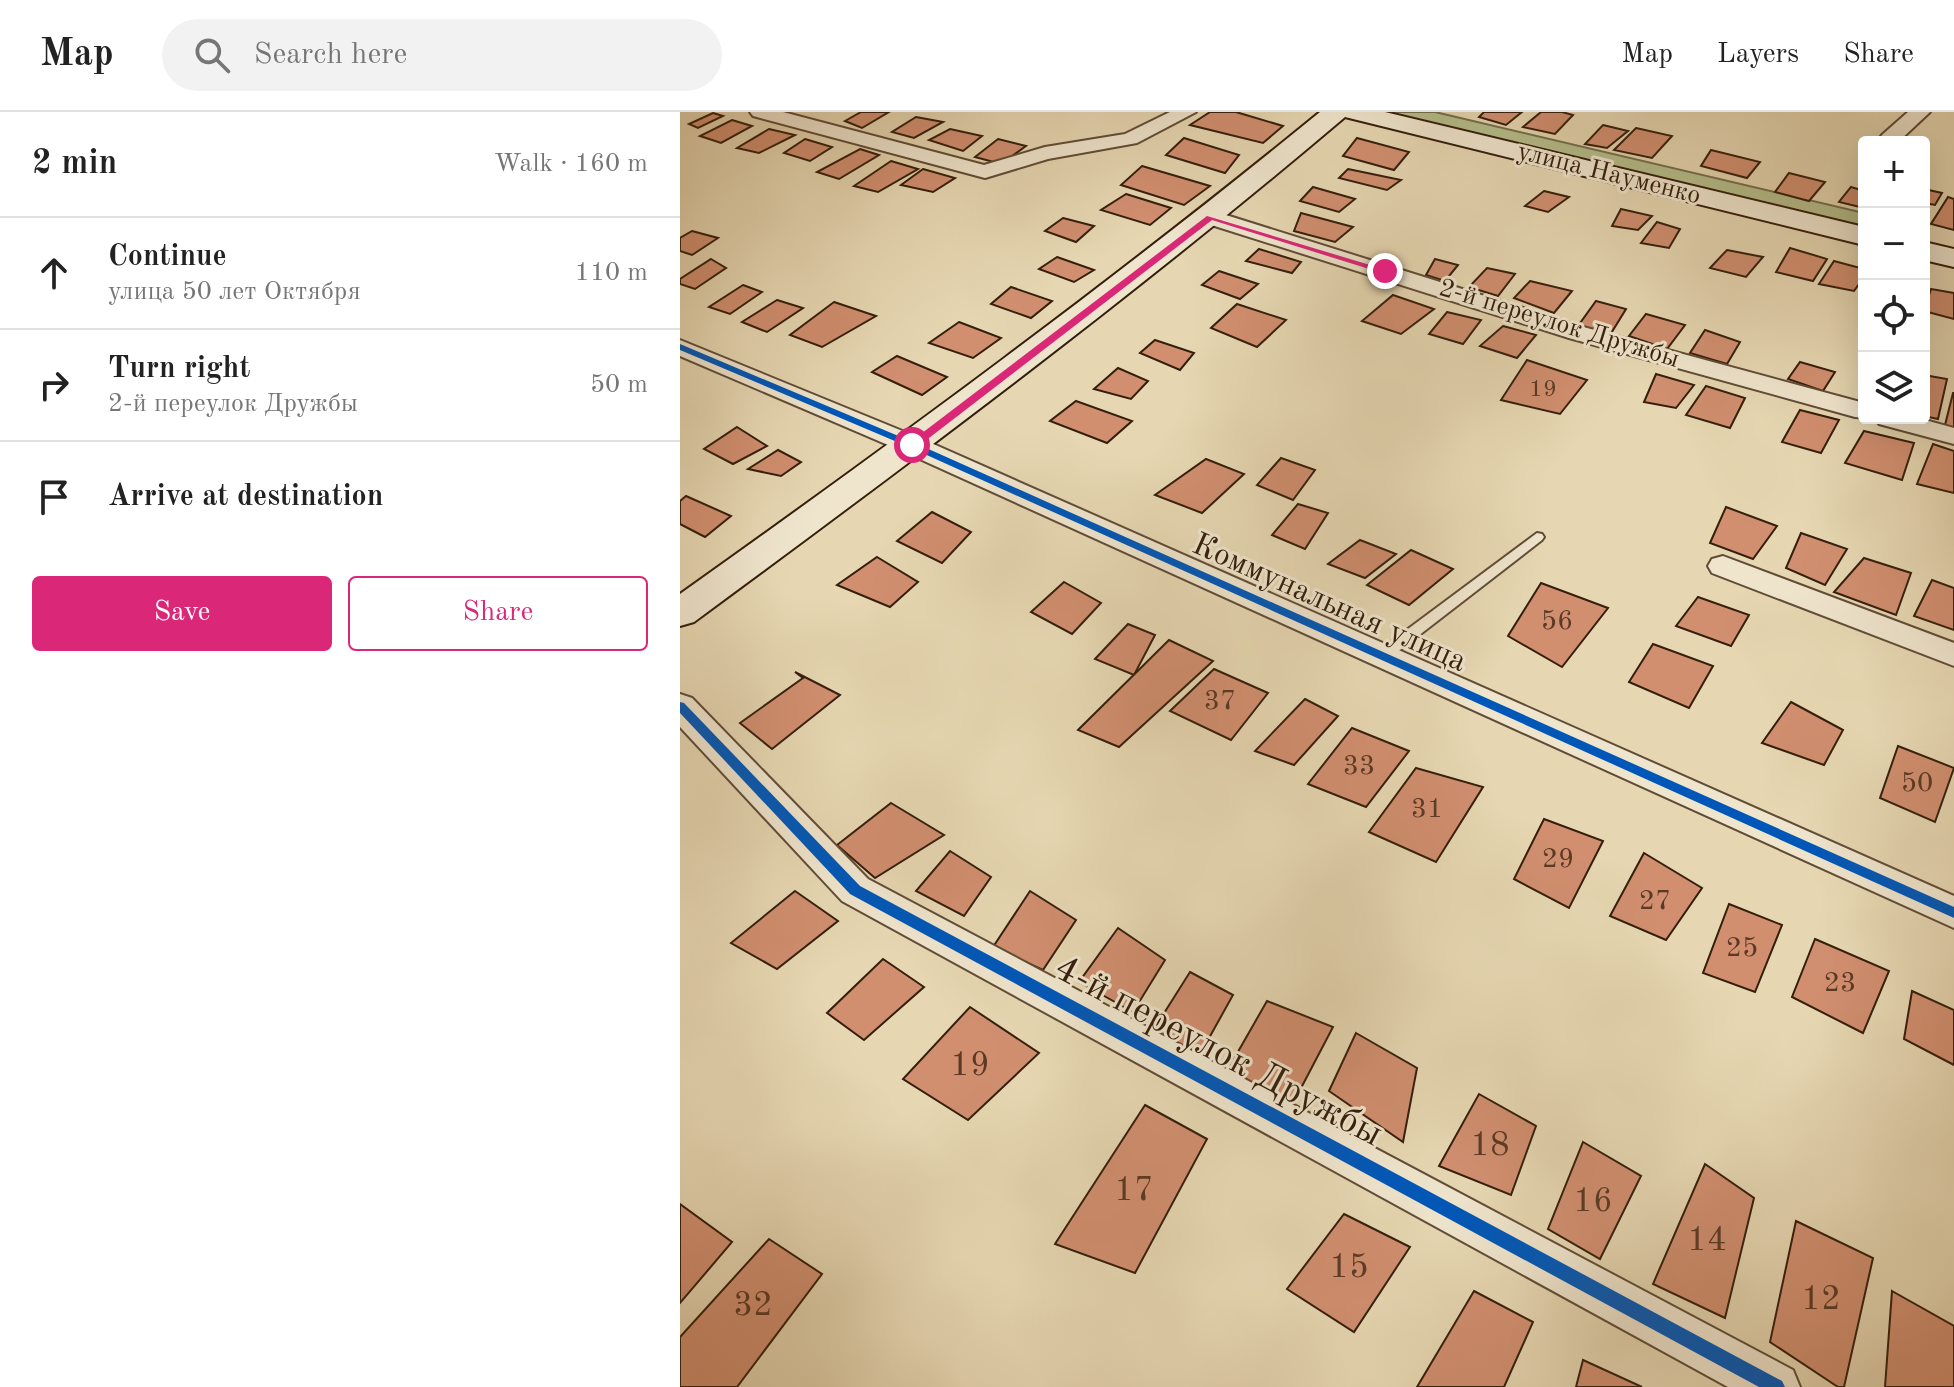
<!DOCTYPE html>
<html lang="en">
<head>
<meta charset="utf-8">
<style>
	body { margin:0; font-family:"Old Standard TT",serif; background:#f2f2f2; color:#222 }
	.controls { position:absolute; right:24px; top:24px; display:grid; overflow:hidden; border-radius:8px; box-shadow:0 8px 32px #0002 }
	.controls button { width:72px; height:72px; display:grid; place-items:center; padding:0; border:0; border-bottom:2px solid #e0e0e0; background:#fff; color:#222; font:40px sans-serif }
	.stop { position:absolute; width:24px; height:24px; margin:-18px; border:6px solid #db2777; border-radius:50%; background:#fff }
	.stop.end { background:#db2777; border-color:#fff; box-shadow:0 2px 8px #0008 }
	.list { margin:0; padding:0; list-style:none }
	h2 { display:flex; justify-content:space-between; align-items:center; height:104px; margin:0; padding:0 32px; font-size:34px }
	h2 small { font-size:26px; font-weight:400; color:#767676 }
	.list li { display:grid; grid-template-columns:52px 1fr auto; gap:24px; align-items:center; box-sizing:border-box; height:112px; padding:0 32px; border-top:2px solid #e0e0e0 }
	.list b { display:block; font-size:30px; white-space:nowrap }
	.list p { margin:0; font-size:26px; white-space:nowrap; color:#767676 }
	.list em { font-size:26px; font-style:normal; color:#767676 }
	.actions { display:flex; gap:16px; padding:24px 32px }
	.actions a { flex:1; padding:18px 0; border:2px solid #db2777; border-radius:8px; text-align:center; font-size:28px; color:#db2777 }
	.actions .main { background:#db2777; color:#fff }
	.icon { flex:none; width:44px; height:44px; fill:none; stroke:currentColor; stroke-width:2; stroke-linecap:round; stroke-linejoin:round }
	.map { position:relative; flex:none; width:1274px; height:1275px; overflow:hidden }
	header { display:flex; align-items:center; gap:48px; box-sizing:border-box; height:112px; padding:0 40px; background:#fff; border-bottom:2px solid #e0e0e0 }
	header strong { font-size:38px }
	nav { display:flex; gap:44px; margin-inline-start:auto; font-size:28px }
	.search { width:560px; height:72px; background:#f2f2f2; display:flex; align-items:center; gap:20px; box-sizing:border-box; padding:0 28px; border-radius:44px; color:#767676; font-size:30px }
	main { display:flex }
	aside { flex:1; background:#fff }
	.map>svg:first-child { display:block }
	.green { fill:#b5be8c; stroke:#746e4c; stroke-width:2 }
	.building { fill:#d18f70; stroke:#341e0c; stroke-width:2 }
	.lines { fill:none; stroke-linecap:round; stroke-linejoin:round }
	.service-casing { stroke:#604c36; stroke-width:4 }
	.minor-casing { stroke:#604c36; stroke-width:4 }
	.secondary-casing { stroke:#341e0c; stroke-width:4 }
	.service { fill:#efe5cd; fill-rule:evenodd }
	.minor { fill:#efe5cd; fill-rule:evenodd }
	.secondary { fill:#efe5cd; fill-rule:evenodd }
	.cycleway-casing { stroke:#efe5cd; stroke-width:5 }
	.cycleway { fill:#0057b8; fill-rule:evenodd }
	.route { fill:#db2777 }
	.labels { text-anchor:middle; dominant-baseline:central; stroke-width:6; stroke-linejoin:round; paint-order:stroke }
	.far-number-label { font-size:24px; fill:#5b3a25 }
	.far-street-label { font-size:26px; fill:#341e0c; stroke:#efe5cd }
	.number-label { font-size:28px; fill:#5b3a25 }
	.street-label { font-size:32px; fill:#341e0c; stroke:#efe5cd }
	.near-number-label { font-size:34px; fill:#5b3a25 }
	.near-street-label { font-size:38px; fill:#341e0c; stroke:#efe5cd }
</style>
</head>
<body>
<header>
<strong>Map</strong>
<div class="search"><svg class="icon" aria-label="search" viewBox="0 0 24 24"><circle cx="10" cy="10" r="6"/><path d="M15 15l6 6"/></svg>Search here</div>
<nav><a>Map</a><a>Layers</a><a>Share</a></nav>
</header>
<main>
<aside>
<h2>2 min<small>Walk · 160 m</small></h2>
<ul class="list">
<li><svg class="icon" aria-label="ahead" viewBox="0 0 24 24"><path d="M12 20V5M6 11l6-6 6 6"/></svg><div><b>Continue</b><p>улица 50 лет Октября</p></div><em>110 m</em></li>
<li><svg class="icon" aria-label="right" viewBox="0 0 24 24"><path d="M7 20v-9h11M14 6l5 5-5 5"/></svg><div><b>Turn right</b><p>2-й переулок Дружбы</p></div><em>50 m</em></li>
<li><svg class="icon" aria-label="arrive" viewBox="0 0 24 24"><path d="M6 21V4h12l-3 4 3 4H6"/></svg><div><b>Arrive at destination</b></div></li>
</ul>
<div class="actions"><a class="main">Save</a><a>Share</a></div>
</aside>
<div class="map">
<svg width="1274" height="1275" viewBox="0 0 1274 1275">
	<rect width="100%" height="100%" fill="#e6d7b2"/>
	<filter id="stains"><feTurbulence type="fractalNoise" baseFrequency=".0025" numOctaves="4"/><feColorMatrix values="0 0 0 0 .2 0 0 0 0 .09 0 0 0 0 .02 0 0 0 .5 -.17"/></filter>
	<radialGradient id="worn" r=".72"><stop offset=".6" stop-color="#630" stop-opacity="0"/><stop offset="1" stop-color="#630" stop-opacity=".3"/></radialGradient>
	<polygon class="green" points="698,0 755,0 1184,101 1184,118"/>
	<g class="building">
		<polygon points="181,0 209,0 182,16 165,9"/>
		<polygon points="530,0 556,0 603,14 583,31 510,13"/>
		<polygon points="804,0 842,0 826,13 799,5"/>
		<polygon points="861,0 882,0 893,3 875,22 843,15"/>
		<polygon points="33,1 43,4 18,16 9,12"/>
		<polygon points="236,5 263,10 234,26 212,20"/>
		<polygon points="52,8 72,14 41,31 20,24"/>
		<polygon points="923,13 948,19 927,36 905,32"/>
		<polygon points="956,16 992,24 972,46 934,38"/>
		<polygon points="89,17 115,23 79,41 57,36"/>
		<polygon points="270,17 302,24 283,39 249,28"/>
		<polygon points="504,26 559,43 545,61 486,43"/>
		<polygon points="677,26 729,40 714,58 663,44"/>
		<polygon points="125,27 152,35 130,49 104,41"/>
		<polygon points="318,27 346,34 321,52 295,45"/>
		<polygon points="180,37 199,43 159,67 137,60"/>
		<polygon points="1031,38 1080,50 1067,66 1021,54"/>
		<polygon points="211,49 238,57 198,80 174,74"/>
		<polygon points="462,54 530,74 504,93 441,73"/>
		<polygon points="243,57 275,66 253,80 221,73"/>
		<polygon points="668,57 721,68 707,78 659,66"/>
		<polygon points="1109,61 1145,70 1129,89 1095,80"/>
		<polygon points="633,75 675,87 659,100 620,89"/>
		<polygon points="1171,75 1184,79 1184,96 1159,90"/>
		<polygon points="1244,77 1262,81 1255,93 1244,91"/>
		<polygon points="864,79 889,85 868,100 845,94"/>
		<polygon points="446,82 491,96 470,113 421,98"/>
		<polygon points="1268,85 1274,87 1274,118 1251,112"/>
		<polygon points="941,97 972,104 958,118 932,114"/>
		<polygon points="621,101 673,115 655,130 614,119"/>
		<polygon points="383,106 414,114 396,130 365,119"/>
		<polygon points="977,110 1000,117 989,136 961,131"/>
		<polygon points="12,119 38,126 12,143 0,139 0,126"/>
		<polygon points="1110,136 1147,147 1133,169 1096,160"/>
		<polygon points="579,137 621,150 612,161 566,149"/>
		<polygon points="1047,138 1083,145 1066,165 1030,156"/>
		<polygon points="377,145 414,158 394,170 359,157"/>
		<polygon points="31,147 46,156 15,177 0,172 0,167"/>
		<polygon points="755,147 778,153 765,169 746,163"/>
		<polygon points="1154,149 1184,157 1184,165 1174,179 1139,172"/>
		<polygon points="807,156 835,162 818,184 789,175"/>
		<polygon points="539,159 578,172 560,187 522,173"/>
		<polygon points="850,169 892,179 874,201 834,186"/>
		<polygon points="63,173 82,180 50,202 29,195"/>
		<polygon points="331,175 372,189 351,206 311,192"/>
		<polygon points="1251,177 1274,181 1274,207 1244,199"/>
		<polygon points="713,183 754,197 721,222 682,209"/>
		<polygon points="97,188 123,196 87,220 62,210"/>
		<polygon points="916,189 946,197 930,223 898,214"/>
		<polygon points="154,190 196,204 142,235 110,223"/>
		<polygon points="557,192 606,208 577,235 531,216"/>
		<polygon points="767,200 801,208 783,232 749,222"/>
		<polygon points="966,202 1005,213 987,237 949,224"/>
		<polygon points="279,210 321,226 293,246 249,231"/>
		<polygon points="823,214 856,223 837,246 800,234"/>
		<polygon points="1025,218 1060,230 1047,252 1010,241"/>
		<polygon points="475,228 514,241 500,258 460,241"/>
		<polygon points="217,244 267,265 242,283 192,260"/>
		<polygon points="847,248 907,268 880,302 821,288"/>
		<polygon points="1120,250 1155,260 1143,279 1108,267"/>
		<polygon points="438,256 468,269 451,287 414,277"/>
		<polygon points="976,262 1014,273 996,296 964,290"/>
		<polygon points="1244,263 1267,267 1258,307 1244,304"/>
		<polygon points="1026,274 1065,286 1050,316 1006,303"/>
		<polygon points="1273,281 1274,281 1274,316 1265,313"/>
		<polygon points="396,289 452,309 427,331 370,309"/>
		<polygon points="1120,298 1159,308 1141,341 1102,330"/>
		<polygon points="57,315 87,334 53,352 24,337"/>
		<polygon points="1184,319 1234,331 1222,368 1165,351"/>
		<polygon points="1253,332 1274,339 1274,381 1237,372"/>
		<polygon points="98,338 121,350 101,364 68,357"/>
		<polygon points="601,346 635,358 613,388 577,373"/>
		<polygon points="526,347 564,362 522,401 475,383"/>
		<polygon points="6,384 51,404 25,425 0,412 0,389"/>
		<polygon points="618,392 648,401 625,437 592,423"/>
		<polygon points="1046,395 1097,414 1073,447 1030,431"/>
		<polygon points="252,400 291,420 262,451 217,429"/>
		<polygon points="1121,421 1167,437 1145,473 1106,456"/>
		<polygon points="680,428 716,442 685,466 648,452"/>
		<polygon points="731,438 773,457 729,493 687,473"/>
		<polygon points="197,445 238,470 210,495 157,473"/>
		<polygon points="1184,446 1231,461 1216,503 1154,480"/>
		<polygon points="1252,468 1274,476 1274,518 1234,504"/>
		<polygon points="384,470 421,491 392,522 351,500"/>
		<polygon points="861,471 928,496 882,555 828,524"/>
		<polygon points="1018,485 1069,503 1051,534 996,514"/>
		<polygon points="448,512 475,523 454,563 415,547"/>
		<polygon points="489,528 533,549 439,635 398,618"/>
		<polygon points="973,532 1033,554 1009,596 949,570"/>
		<polygon points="534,557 588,581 551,628 490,599"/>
		<polygon points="115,560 160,583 92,637 60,611 123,566"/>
		<polygon points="625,587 658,604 614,653 575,639"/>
		<polygon points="1111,590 1163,618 1144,653 1082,631"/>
		<polygon points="672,616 729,639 686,695 628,672"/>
		<polygon points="1218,634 1274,656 1255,710 1200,686"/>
		<polygon points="736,656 803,675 756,750 689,720"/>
		<polygon points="211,691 264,723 195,766 157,733"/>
		<polygon points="864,707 923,729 889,796 834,767"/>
		<polygon points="270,739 311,765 284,804 236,779"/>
		<polygon points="964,741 1022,776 986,828 930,804"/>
		<polygon points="115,779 158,809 97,857 51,831"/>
		<polygon points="350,779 396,808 363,858 313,835"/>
		<polygon points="1049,792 1102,813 1075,880 1023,861"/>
		<polygon points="438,816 485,848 453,900 399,870"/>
		<polygon points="1135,827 1209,859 1183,921 1112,885"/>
		<polygon points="203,847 244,875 184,928 147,901"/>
		<polygon points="510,860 553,883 519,944 474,917"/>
		<polygon points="1232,879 1274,898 1274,953 1224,927"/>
		<polygon points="587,889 653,915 609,999 547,959"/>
		<polygon points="290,895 359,941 288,1008 223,967"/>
		<polygon points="676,921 737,956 723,1030 649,979"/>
		<polygon points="799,982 856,1014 831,1083 759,1054"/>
		<polygon points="465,993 527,1027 455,1161 375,1132"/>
		<polygon points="903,1030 961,1064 920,1147 868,1117"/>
		<polygon points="1025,1052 1074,1086 1045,1206 973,1172"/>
		<polygon points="0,1092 52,1130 0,1191"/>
		<polygon points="664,1102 730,1135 674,1220 607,1177"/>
		<polygon points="1116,1109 1193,1146 1164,1275 1158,1275 1090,1230"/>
		<polygon points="89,1127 142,1162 57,1275 0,1275 0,1225"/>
		<polygon points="794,1179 853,1210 824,1275 737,1275"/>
		<polygon points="1212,1179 1274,1214 1274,1275 1205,1275"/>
		<polygon points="903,1248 962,1275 896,1275"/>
	</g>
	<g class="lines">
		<defs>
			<polygon id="service" points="857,421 862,422 864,425 862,428 707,548 697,548 694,544 697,540"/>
			<g id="minor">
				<polygon points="70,0 103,0 304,53 365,35 445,22 490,0 516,0 457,31 368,47 305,66 73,4"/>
				<polygon points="1228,0 1250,0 1218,30 1201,30 1199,27 1202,23"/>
				<polygon points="530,98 907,216 1184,291 1184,306 1188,306 1175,305 889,226 522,110 519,105"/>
				<polygon points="0,228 242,327 1274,784 1274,816 222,339 0,244"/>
				<polygon points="1195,306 1238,306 1274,316 1274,332 1199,312"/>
				<polygon points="1043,444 1274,531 1274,554 1032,461 1028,454 1032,447"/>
				<polygon points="0,582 12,586 188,767 1113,1258 1120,1275 1048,1275 162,789 0,615"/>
			</g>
			<g id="secondary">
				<path d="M 640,0 L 705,0 L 1184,115 L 1184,133 L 665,5 C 455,183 235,347 14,510 L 0,514 L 0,482 C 218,327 433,169 640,0 Z"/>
				<polygon points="1244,130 1274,137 1274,155 1244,148"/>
			</g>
		</defs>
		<use href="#service" class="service-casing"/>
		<use href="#minor" class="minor-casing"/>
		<use href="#secondary" class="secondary-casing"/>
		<use href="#service" class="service"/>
		<use href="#minor" class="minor"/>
		<use href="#secondary" class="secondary"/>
		<defs>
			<g id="cycleway">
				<polygon points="0,232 235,331 1274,795 1274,806 229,335 0,238"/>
				<polygon points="0,590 4,591 180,774 1102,1269 1105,1275 1079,1275 170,782 0,601"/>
			</g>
		</defs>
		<use href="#cycleway" class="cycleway-casing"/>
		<use href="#cycleway" class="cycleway"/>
	</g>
	<polygon class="route" points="527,104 710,159 702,161 532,108 236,336 229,336 229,331"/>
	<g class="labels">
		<g class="far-number-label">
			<text x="863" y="278">19</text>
		</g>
		<g class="far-street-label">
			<text transform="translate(929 62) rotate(14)">улица Науменко</text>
			<text transform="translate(879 212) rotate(17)">2-й переулок Дружбы</text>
		</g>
		<g class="number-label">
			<text x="877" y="510">56</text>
			<text x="540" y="590">37</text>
			<text x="679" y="655">33</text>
			<text x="1237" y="672">50</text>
			<text x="747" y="698">31</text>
			<text x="878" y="748">29</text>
			<text x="975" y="790">27</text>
			<text x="1062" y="837">25</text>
			<text x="1160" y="872">23</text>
		</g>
		<g class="street-label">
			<text transform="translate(649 492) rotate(24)">Коммунальная улица</text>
		</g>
		<g class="near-number-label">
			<text x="290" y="954">19</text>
			<text x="810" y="1034">18</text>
			<text x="454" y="1079">17</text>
			<text x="913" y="1090">16</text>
			<text x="1027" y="1129">14</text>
			<text x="669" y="1156">15</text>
			<text x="1141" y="1188">12</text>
			<text x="73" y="1194">32</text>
		</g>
		<g class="near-street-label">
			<text transform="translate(538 940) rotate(28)">4-й переулок Дружбы</text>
		</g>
	</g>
	<rect width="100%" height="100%" filter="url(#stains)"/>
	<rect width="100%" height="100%" fill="url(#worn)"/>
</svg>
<div class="controls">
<button>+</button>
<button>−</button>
<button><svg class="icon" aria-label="locate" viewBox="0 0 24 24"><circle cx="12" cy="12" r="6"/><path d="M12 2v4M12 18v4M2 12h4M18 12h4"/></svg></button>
<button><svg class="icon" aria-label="layers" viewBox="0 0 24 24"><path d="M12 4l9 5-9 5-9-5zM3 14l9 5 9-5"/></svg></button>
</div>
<div class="stop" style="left:232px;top:333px"></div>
<div class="stop end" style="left:705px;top:159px"></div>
</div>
</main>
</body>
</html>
